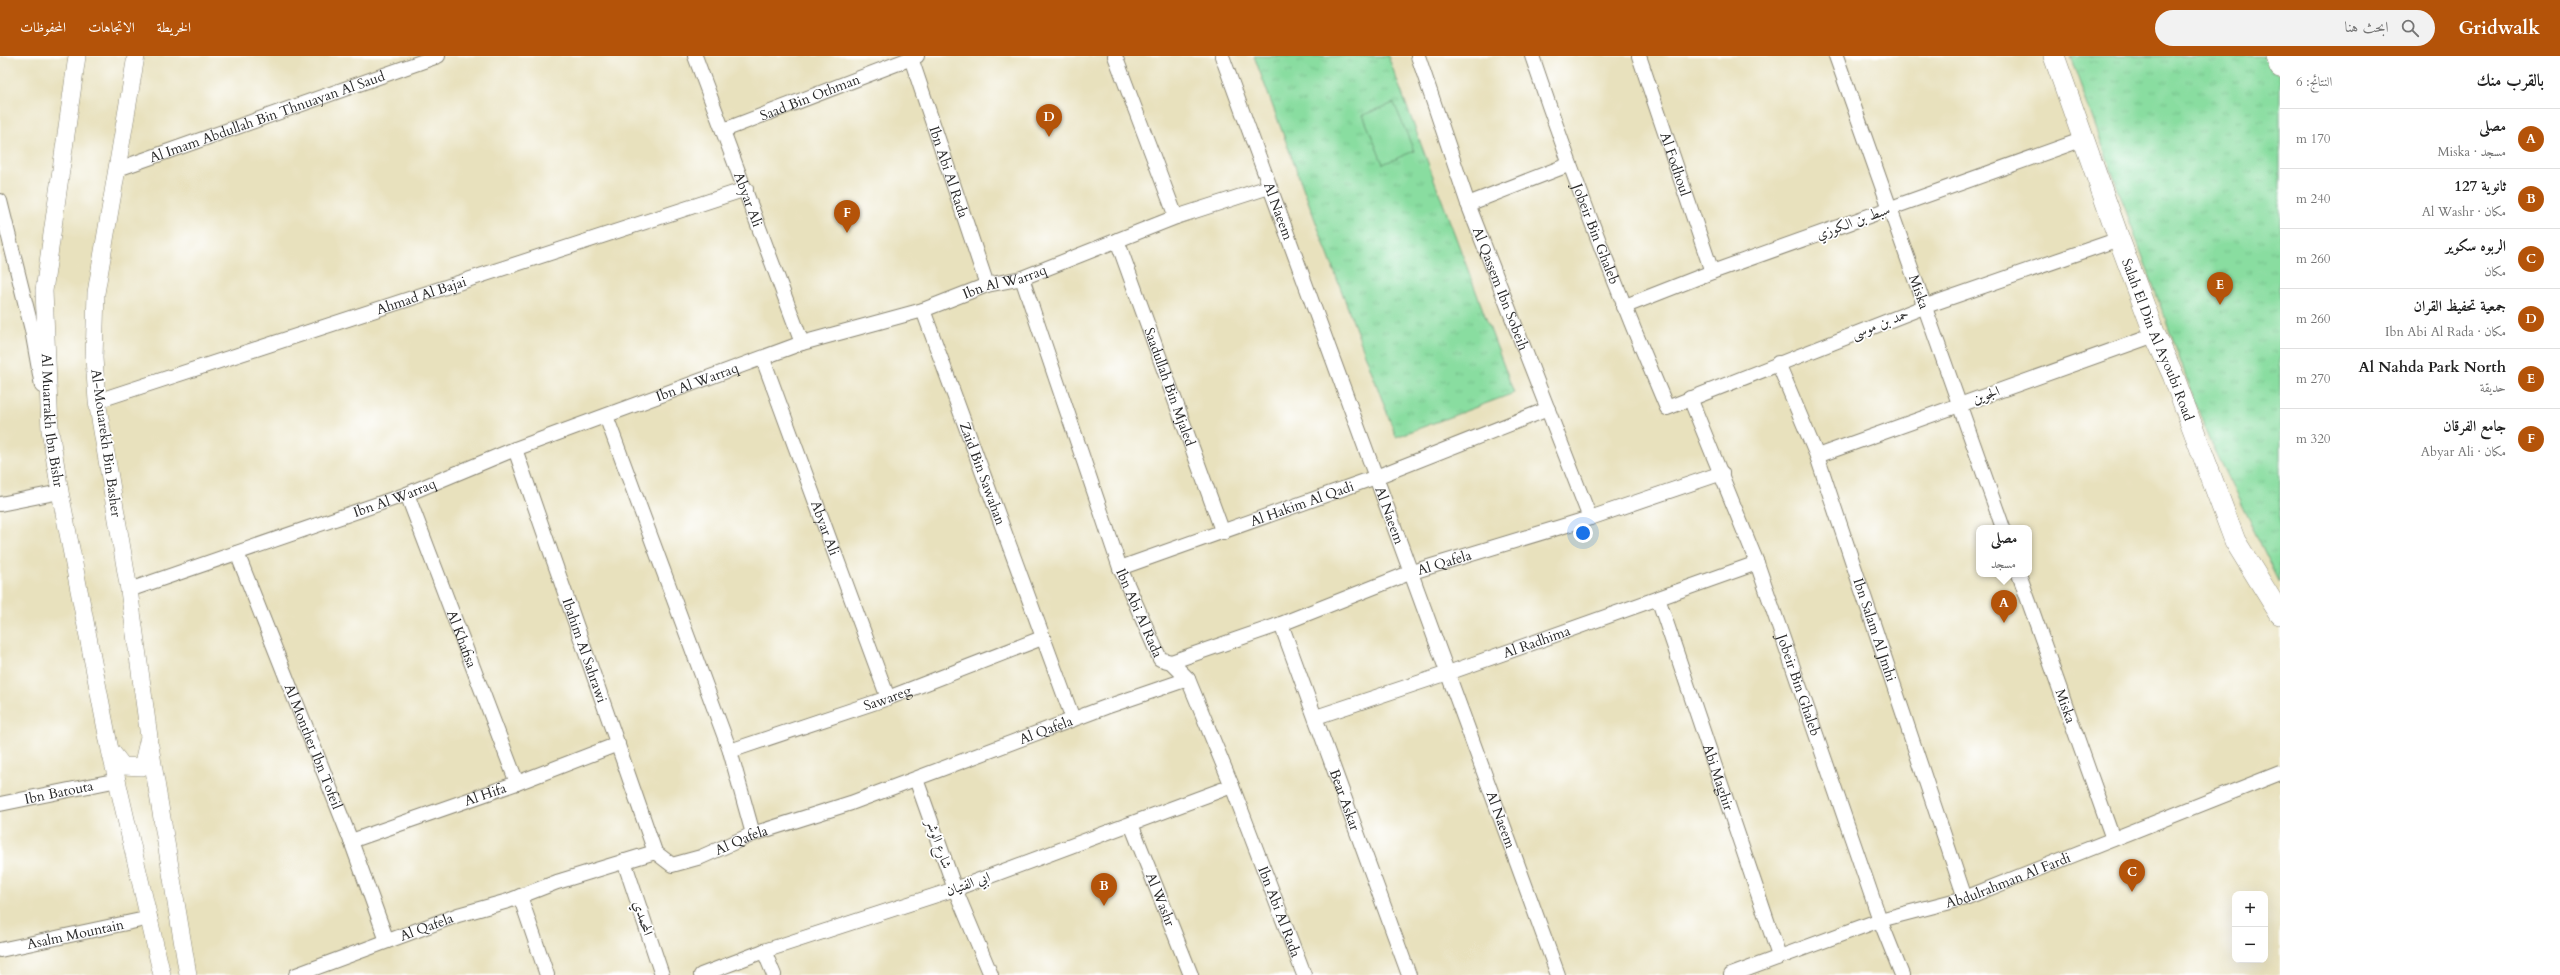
<!DOCTYPE html>
<html lang="ar">
<head>
<meta charset="utf-8">
<style>
	body { margin:0; font-family:Cardo,Amiri,serif; background:#f2f2f2; color:#222; direction:rtl }
	.controls { position:absolute; right:12px; bottom:12px; display:grid; overflow:hidden; border-radius:8px; box-shadow:0 4px 16px #0002 }
	.controls button { width:36px; height:36px; display:grid; place-items:center; padding:0; border:0; border-bottom:1px solid #e0e0e0; background:#fff; color:#222; font:20px sans-serif }
	.you { position:absolute; left:1583px; top:477px; width:14px; height:14px; margin:-10px; border:3px solid #fff; border-radius:50%; background:#1a73e8; box-shadow:0 0 0 6px #1a73e833 }
	.badge { display:grid; place-items:center; width:26px; height:26px; border-radius:50%; background:#b45309; color:#fff; font-size:13px; font-weight:700 }
	.pin { position:absolute; translate:-50% -33px; filter:drop-shadow(0 1px 2px #0008) }
	.pin::after { content:''; position:absolute; top:21px; width:14px; height:12px; background:inherit; clip-path:polygon(0 0,100% 0,50% 100%) }
	.popup { position:absolute; left:1976px; top:469px; width:56px; height:52px; box-sizing:border-box; display:grid; place-content:center; border-radius:8px; background:#fff; filter:drop-shadow(0 1px 3px #0005); font-size:13px; white-space:nowrap; color:#767676 }
	.popup b { font-size:15px; color:#222 }
	.popup::after { content:''; position:absolute; left:50%; top:100%; margin-left:-8px; border:8px solid transparent; border-top-color:#fff }
	.list { margin:0; padding:0; list-style:none }
	h2 { display:flex; justify-content:space-between; align-items:center; height:52px; margin:0; padding:0 16px; font-size:17px }
	h2 small { font-size:13px; font-weight:400; color:#767676 }
	.list li { display:grid; grid-template-columns:26px 1fr auto; gap:12px; align-items:center; box-sizing:border-box; height:60px; padding:0 16px; border-top:1px solid #e0e0e0 }
	.list b { display:block; font-size:15px; white-space:nowrap }
	.list p { margin:0; font-size:13px; white-space:nowrap; color:#767676 }
	.list em { font-size:13px; font-style:normal; color:#767676 }
	.icon { flex:none; width:22px; height:22px; fill:none; stroke:currentColor; stroke-width:2; stroke-linecap:round; stroke-linejoin:round }
	.map { position:relative; flex:none; width:2280px; height:919px; overflow:hidden; direction:ltr }
	header { display:flex; align-items:center; gap:24px; box-sizing:border-box; height:56px; padding:0 20px; background:#b45309; color:#fff }
	header strong { font-size:19px }
	nav { display:flex; gap:22px; margin-inline-start:auto; font-size:14px }
	.search { width:280px; height:36px; background:#f2f2f2; display:flex; align-items:center; gap:10px; box-sizing:border-box; padding:0 14px; border-radius:22px; color:#767676; font-size:15px }
	main { display:flex }
	aside { flex:1; background:#fff }
	.map>svg:first-child { display:block }
	.park { fill:url(#park-tufts); stroke:#5a8466 }
	.pitch { fill:#89dda0; stroke:#5a8466 }
	.lines { fill:none; stroke-linecap:round; stroke-linejoin:round }
	.minor-casing { stroke:#8a8674; stroke-width:16 }
	.tertiary-casing { stroke:#8a8674; stroke-width:18 }
	.primary-casing { stroke:#8a8674; stroke-width:22 }
	.minor { stroke:#fff; stroke-width:14 }
	.tertiary { stroke:#fff; stroke-width:17 }
	.primary { stroke:#fff; stroke-width:21 }
	.labels { text-anchor:middle; dominant-baseline:central; stroke-width:3.5; stroke-linejoin:round; paint-order:stroke }
	.street-label { font-size:14px; fill:#2b2b2b; stroke:#fff }
</style>
</head>
<body>
<header>
<strong>Gridwalk</strong>
<div class="search"><svg class="icon" aria-label="search" viewBox="0 0 24 24"><circle cx="10" cy="10" r="6"/><path d="M15 15l6 6"/></svg>ابحث هنا</div>
<nav><a>الخريطة</a><a>الاتجاهات</a><a>المحفوظات</a></nav>
</header>
<main>
<aside>
<h2>بالقرب منك<small>النتائج: 6</small></h2>
<ul class="list">
<li><span class="badge">A</span><div><b>مصلى</b><p>مسجد · Miska</p></div><em>170 m</em></li>
<li><span class="badge">B</span><div><b>ثانوية 127</b><p>مكان · Al Washr</p></div><em>240 m</em></li>
<li><span class="badge">C</span><div><b>الربوه سكوير</b><p>مكان</p></div><em>260 m</em></li>
<li><span class="badge">D</span><div><b>جمعية تحفيظ القران</b><p>مكان · Ibn Abi Al Rada</p></div><em>260 m</em></li>
<li><span class="badge">E</span><div><b>Al Nahda Park North</b><p>حديقة</p></div><em>270 m</em></li>
<li><span class="badge">F</span><div><b>جامع الفرقان</b><p>مكان · Abyar Ali</p></div><em>320 m</em></li>
</ul>
</aside>
<div class="map">
<svg width="2280" height="919" viewBox="0 0 2280 919">
	<defs>
		<pattern id="park-tufts" width="24" height="20" patternUnits="userSpaceOnUse"><rect width="24" height="20" fill="#89dda0"/><path d="M3 7l-1-3M5 7V3M7 7l1-3M15 17l-1-3M17 17v-4M19 17l1-3" fill="none" stroke="#76be8a"/></pattern>
	</defs>
	<rect width="100%" height="100%" fill="#fff"/>
	<filter id="ink" filterUnits="userSpaceOnUse"><feTurbulence type="fractalNoise" baseFrequency=".025" numOctaves="2"/><feDisplacementMap in="SourceGraphic" scale="8" xChannelSelector="R" yChannelSelector="G"/><feConvolveMatrix kernelMatrix="1 2 1 2 8 2 1 2 1" color-interpolation-filters="sRGB"/></filter>
	<filter id="wash" filterUnits="userSpaceOnUse"><feTurbulence type="fractalNoise" baseFrequency=".012" numOctaves="4" result="noise"/><feDisplacementMap in="SourceGraphic" scale="16" xChannelSelector="R" yChannelSelector="G"/><feGaussianBlur stdDeviation="0.9" result="paint"/><feColorMatrix in="noise" values="0 0 0 0 0 0 0 0 0 0 0 0 0 0 0 0 0 1.4 0 .05"/><feComposite in="paint" operator="in"/></filter>
	<g filter="url(#wash)">
		<rect width="100%" height="100%" fill="#e8e1bd"/>
		<g class="park">
			<polygon points="1254,0 1388,0 1514,337 1396,381"/>
			<polygon points="2070,0 2272,0 2280,23 2280,527 2209,384"/>
		</g>
		<polygon class="pitch" points="1394,47 1414,95 1383,108 1363,59"/>
	</g>
	<g filter="url(#ink)">
		<g class="lines">
			<defs>
				<g id="minor">
					<path id="s1" d="M 695,0 L 802,287"/>
					<polyline points="1115,0 1176,161"/>
					<path id="s2" d="M 1222,0 L 1558,919"/>
					<path id="s3" d="M 1418,0 L 1468,148 L 1590,462"/>
					<path id="s4" d="M 1532,0 C 1572,119 1617,236 1667,352 L 1926,250 L 2119,183"/>
					<path id="s5" d="M 1639,0 L 1712,216"/>
					<path id="s6" d="M 1836,0 L 2003,472"/>
					<path id="s7" d="M 911,2 L 987,229"/>
					<path id="s8" d="M 724,74 L 917,0"/>
					<path id="s9" d="M 118,113 L 438,0"/>
					<polyline points="0,145 32,274 42,330"/>
					<polyline points="1468,148 1568,109"/>
					<path id="s10" d="M 1117,184 L 1223,477"/>
					<path id="s11" d="M 1022,222 L 1120,512 L 1160,603 L 1171,606 L 1188,623 L 1232,730 L 1304,919"/>
					<polyline points="1623,251 1712,216 2084,83"/>
					<path id="s12" d="M 923,254 L 1073,663"/>
					<path id="s13" d="M 763,303 L 888,642"/>
					<path id="s14" d="M 1778,307 L 1817,400 L 1965,842"/>
					<path id="s15" d="M 1690,342 L 1757,507 L 1880,864 L 1902,919"/>
					<path id="s16" d="M 97,345 L 746,133"/>
					<polyline points="606,360 730,695 753,778"/>
					<path id="s17" d="M 515,393 L 655,796"/>
					<polyline points="1817,400 2155,279"/>
					<path id="s18" d="M 407,438 L 517,727"/>
					<polyline points="0,448 60,436"/>
					<path id="s19" d="M 237,497 L 351,785 L 387,885"/>
					<path id="s20" d="M 1120,512 L 1376,421 L 1548,353"/>
					<path id="s21" d="M 2019,518 L 2113,783"/>
					<path id="s22" d="M 129,534 L 407,438 L 515,393 L 802,287 L 923,254 L 987,229 L 1022,222 L 1176,161 L 1269,131"/>
					<path id="s23" d="M 1658,542 L 1779,900"/>
					<path id="s24" d="M 1281,568 L 1409,919"/>
					<path id="s25" d="M 1171,606 L 1281,568 L 1412,516 L 1590,462 L 1722,417"/>
					<path id="s26" d="M 1316,661 L 1448,617 L 1757,507"/>
					<path id="s27" d="M 730,695 L 888,642 L 1042,582"/>
					<polyline points="916,723 955,833 991,919"/>
					<path id="s28" d="M 0,748 L 118,724"/>
					<path id="s29" d="M 1131,768 L 1191,919"/>
					<path id="s30" d="M 351,785 L 517,727 L 618,688"/>
					<polyline points="624,805 662,919"/>
					<polyline points="520,840 547,919"/>
					<path id="s31" d="M 0,894 L 150,862"/>
					<polyline points="764,895 774,919"/>
					<path id="s32" d="M 296,919 L 458,859 L 508,845 L 557,826 L 655,796 L 672,809 L 701,801 L 753,778 L 851,747 L 1106,651 L 1188,623"/>
					<polyline points="701,919 764,895 955,833 1232,730"/>
					<path id="s33" d="M 1731,919 L 1880,864 L 1965,842 L 2280,717"/>
				</g>
				<g id="tertiary">
					<path id="s34" d="M 77,0 L 44,235 L 50,374 L 60,436 L 110,694 L 162,919"/>
					<polyline points="150,690 188,919"/>
					<polyline points="112,696 123,710 142,711 149,681 129,534 97,345 94,302 96,237 136,0"/>
				</g>
				<g id="primary">
					<path id="s35" d="M 2054,0 L 2119,183 L 2155,279 L 2173,319 L 2235,485 L 2280,558"/>
					<polyline points="2276,0 2280,11"/>
				</g>
			</defs>
			<use href="#minor" class="minor-casing"/>
			<use href="#tertiary" class="tertiary-casing"/>
			<use href="#primary" class="primary-casing"/>
			<use href="#minor" class="minor"/>
			<use href="#tertiary" class="tertiary"/>
			<use href="#primary" class="primary"/>
		</g>
	</g>
	<g class="labels">
		<g class="street-label">
			<text stroke="none"><textPath href="#s8" startOffset="92">Saad Bin Othman</textPath></text>
			<text stroke="none"><textPath href="#s9" startOffset="158">Al Imam Abdullah Bin Thnuayan Al Saud</textPath></text>
			<text stroke="none"><textPath href="#s5" startOffset="114">Al Fodhoul</textPath></text>
			<text stroke="none"><textPath href="#s7" startOffset="120">Ibn Abi Al Rada</textPath></text>
			<text stroke="none"><textPath href="#s1" startOffset="153">Abyar Ali</textPath></text>
			<text stroke="none"><textPath href="#s2" startOffset="165">Al Naeem</textPath></text>
			<text transform="translate(1853 166) rotate(-20)">سبط بن الكوزي</text>
			<text stroke="none"><textPath href="#s4" startOffset="189">Jobeir Bin Ghaleb</textPath></text>
			<text stroke="none"><textPath href="#s22" startOffset="929">Ibn Al Warraq</textPath></text>
			<text stroke="none"><textPath href="#s3" startOffset="247">Al Qassem Ibn Sobeih</textPath></text>
			<text stroke="none"><textPath href="#s6" startOffset="250">Miska</textPath></text>
			<text stroke="none"><textPath href="#s16" startOffset="341">Ahmad Al Bajai</textPath></text>
			<text transform="translate(1880 268) rotate(-21)">حمد بن موسى</text>
			<text stroke="none"><textPath href="#s35" startOffset="302">Salah El Din Al Ayoubi Road</textPath></text>
			<text stroke="none"><textPath href="#s22" startOffset="605">Ibn Al Warraq</textPath></text>
			<text stroke="none"><textPath href="#s10" startOffset="156">Saadullah Bin Mjaled</textPath></text>
			<text transform="translate(1986 339) rotate(-20)">الجوين</text>
			<text stroke="none"><textPath href="#s34" startOffset="367">Al Muarrakh Ibn Bishr</textPath></text>
			<text transform="translate(106 387) rotate(82)">Al-Mouarekh Bin Basher</text>
			<text stroke="none"><textPath href="#s12" startOffset="174">Zaid Bin Sawahan</textPath></text>
			<text stroke="none"><textPath href="#s22" startOffset="281">Ibn Al Warraq</textPath></text>
			<text stroke="none"><textPath href="#s20" startOffset="193">Al Hakim Al Qadi</textPath></text>
			<text stroke="none"><textPath href="#s2" startOffset="489">Al Naeem</textPath></text>
			<text stroke="none"><textPath href="#s13" startOffset="180">Abyar Ali</textPath></text>
			<text stroke="none"><textPath href="#s25" startOffset="291">Al Qafela</textPath></text>
			<text stroke="none"><textPath href="#s11" startOffset="355">Ibn Abi Al Rada</textPath></text>
			<text stroke="none"><textPath href="#s14" startOffset="284">Ibn Salam Al Jmhi</textPath></text>
			<text stroke="none"><textPath href="#s18" startOffset="155">Al Khafisa</textPath></text>
			<text stroke="none"><textPath href="#s26" startOffset="233">Al Radhima</textPath></text>
			<text stroke="none"><textPath href="#s17" startOffset="213">Ibahim Al Sahrawi</textPath></text>
			<text stroke="none"><textPath href="#s15" startOffset="307">Jobeir Bin Ghaleb</textPath></text>
			<text stroke="none"><textPath href="#s27" startOffset="166">Sawareg</textPath></text>
			<text stroke="none"><textPath href="#s21" startOffset="140">Miska</textPath></text>
			<text stroke="none"><textPath href="#s32" startOffset="799">Al Qafela</textPath></text>
			<text stroke="none"><textPath href="#s19" startOffset="208">Al Monther Ibn Tofeil</textPath></text>
			<text stroke="none"><textPath href="#s23" startOffset="189">Abi Maghir</textPath></text>
			<text stroke="none"><textPath href="#s28" startOffset="60">Ibn Batouta</textPath></text>
			<text stroke="none"><textPath href="#s30" startOffset="142">Al Hifa</textPath></text>
			<text stroke="none"><textPath href="#s24" startOffset="187">Bear Askar</textPath></text>
			<text stroke="none"><textPath href="#s2" startOffset="813">Al Naeem</textPath></text>
			<text stroke="none"><textPath href="#s32" startOffset="475">Al Qafela</textPath></text>
			<text transform="translate(939 788) rotate(71)">شارع الوشر</text>
			<text stroke="none"><textPath href="#s33" startOffset="293">Abdulrahman Al Fardi</textPath></text>
			<text transform="translate(968 828) rotate(-20)">ابي الفتيان</text>
			<text stroke="none"><textPath href="#s29" startOffset="81">Al Washr</textPath></text>
			<text stroke="none"><textPath href="#s11" startOffset="691">Ibn Abi Al Rada</textPath></text>
			<text transform="translate(643 862) rotate(72)">المحمدي</text>
			<text stroke="none"><textPath href="#s32" startOffset="139">Al Qafela</textPath></text>
			<text stroke="none"><textPath href="#s31" startOffset="77">Asalm Mountain</textPath></text>
		</g>
	</g>
</svg>
<div class="controls">
<button>+</button>
<button>−</button>
</div>
<div class="you"></div>
<div class="pin badge" style="left:2004px;top:567px">A</div>
<div class="popup"><b>مصلى</b>مسجد</div>
<div class="pin badge" style="left:1104px;top:850px">B</div>
<div class="pin badge" style="left:2132px;top:836px">C</div>
<div class="pin badge" style="left:1049px;top:81px">D</div>
<div class="pin badge" style="left:2220px;top:249px">E</div>
<div class="pin badge" style="left:847px;top:177px">F</div>
</div>
</main>
</body>
</html>
